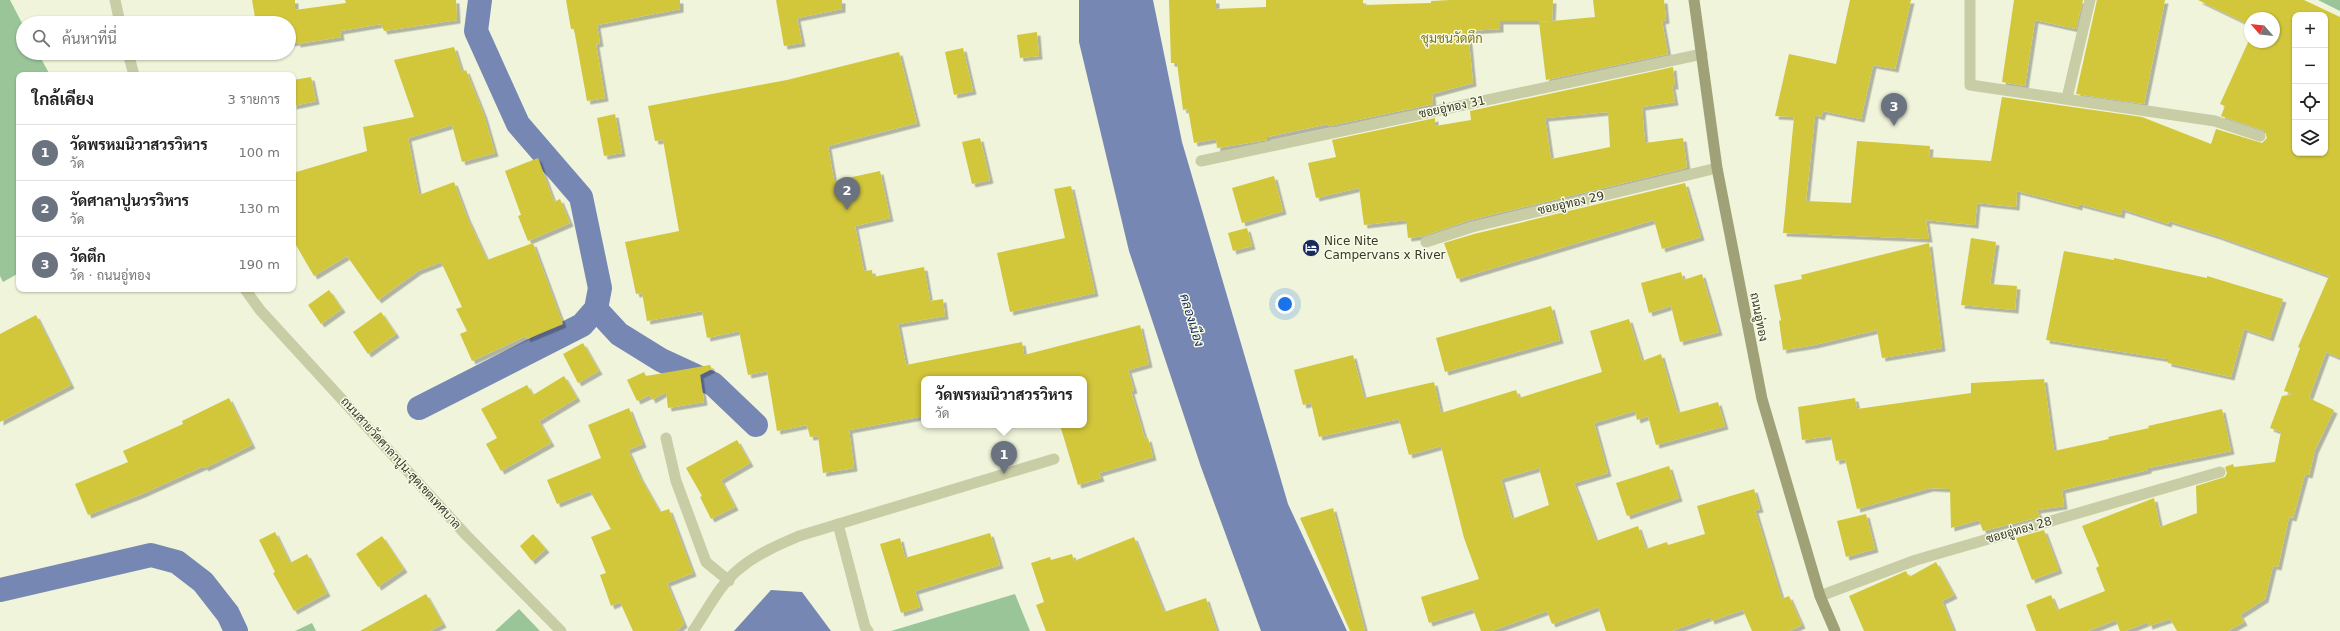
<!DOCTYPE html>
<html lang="th">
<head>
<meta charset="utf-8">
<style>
	body { margin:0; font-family:"DejaVu Sans",Sarabun,sans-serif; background:#f2f2f2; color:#222 }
	.controls { position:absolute; right:12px; top:12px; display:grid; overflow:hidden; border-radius:8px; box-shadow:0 1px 3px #0004 }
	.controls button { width:36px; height:36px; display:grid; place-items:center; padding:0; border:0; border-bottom:1px solid #e0e0e0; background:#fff; color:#222; font:20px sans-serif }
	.compass { position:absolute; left:2244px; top:12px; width:36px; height:36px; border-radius:50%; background:#fff; box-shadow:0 1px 3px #0004; rotate:298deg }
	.you { position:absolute; left:1285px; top:304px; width:14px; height:14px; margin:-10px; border:3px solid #fff; border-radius:50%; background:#1a73e8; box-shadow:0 0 0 6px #1a73e833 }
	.badge { display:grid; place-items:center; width:26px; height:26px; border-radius:50%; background:#182a5e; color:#fff; font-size:13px; font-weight:700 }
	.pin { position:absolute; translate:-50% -33px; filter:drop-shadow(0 1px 2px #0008) }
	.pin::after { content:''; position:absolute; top:21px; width:14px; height:12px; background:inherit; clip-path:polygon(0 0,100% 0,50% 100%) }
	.popup { position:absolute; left:921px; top:376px; width:166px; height:52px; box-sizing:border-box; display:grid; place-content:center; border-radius:8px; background:#fff; filter:drop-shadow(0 1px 3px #0005); font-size:13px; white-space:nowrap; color:#767676 }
	.popup b { font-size:15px; color:#222 }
	.popup::after { content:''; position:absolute; left:50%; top:100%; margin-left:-8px; border:8px solid transparent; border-top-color:#fff }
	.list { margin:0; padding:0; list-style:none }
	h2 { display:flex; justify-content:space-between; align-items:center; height:52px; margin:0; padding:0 16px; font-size:17px }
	h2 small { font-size:13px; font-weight:400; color:#767676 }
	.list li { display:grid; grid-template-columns:26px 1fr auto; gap:12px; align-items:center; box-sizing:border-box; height:56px; padding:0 16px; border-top:1px solid #e0e0e0 }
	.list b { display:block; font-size:15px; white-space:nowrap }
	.list p { margin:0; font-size:13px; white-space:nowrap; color:#767676 }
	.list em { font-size:13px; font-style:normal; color:#767676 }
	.icon { flex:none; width:22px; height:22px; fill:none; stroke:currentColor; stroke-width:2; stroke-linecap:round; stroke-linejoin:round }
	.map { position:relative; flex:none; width:2340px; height:631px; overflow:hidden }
	.search { position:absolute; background:#fff; box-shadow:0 1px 3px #0004; left:16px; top:16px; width:280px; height:44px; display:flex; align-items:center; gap:10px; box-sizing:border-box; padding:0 14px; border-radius:22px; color:#767676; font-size:15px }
	.panel { position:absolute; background:#fff; box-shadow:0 1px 3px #0004; left:16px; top:72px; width:280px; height:220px; border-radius:8px }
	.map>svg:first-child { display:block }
	.green { fill:#99c599 }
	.water { fill:#7687b4 }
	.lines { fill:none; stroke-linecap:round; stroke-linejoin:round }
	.canal { stroke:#7687b4; stroke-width:24 }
	.building { fill:#d2c63b; fill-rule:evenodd; filter:url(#shadow) }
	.minor { stroke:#c8cda5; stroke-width:11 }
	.tertiary { stroke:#c8cda5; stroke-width:11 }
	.secondary { stroke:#a0a176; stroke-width:11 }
	.labels { text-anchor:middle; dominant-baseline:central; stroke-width:3; stroke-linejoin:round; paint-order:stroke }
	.street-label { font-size:12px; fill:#383827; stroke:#f7fbe7 }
	.poi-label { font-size:12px; fill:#383827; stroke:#f7fbe7; text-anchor:start }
	.neighbourhood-label { font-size:13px; fill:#7c7417; stroke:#f7fbe7 }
	.water-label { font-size:13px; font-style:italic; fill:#182a5e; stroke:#f7fbe7 }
</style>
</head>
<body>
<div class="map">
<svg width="2340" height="631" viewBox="0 0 2340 631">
	<defs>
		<filter id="shadow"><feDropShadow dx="3.5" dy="3.5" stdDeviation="0" flood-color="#0004"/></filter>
	</defs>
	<rect width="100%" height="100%" fill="#eff4da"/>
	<g class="green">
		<polygon points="0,0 10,0 23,25 23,53 38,53 50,75 19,75 19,273 3,282 0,276"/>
		<polygon points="2318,0 2340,0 2340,11"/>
		<polygon points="1015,594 1030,631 891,631"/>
		<polygon points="519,609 540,631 495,631"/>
		<polygon points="312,623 316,631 295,631"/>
	</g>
	<g class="water">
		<polygon points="1079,0 1153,0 1182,142 1288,504 1347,631 1261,631 1201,467 1129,251 1079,42"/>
		<polygon points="771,590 802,592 831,631 734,631"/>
	</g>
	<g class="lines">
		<g class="canal">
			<polyline points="596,309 619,334 661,360 713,384 756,425"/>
			<polyline points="419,408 582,325 596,309 600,288 581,197 518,124 476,31 480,0"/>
			<polyline points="0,590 151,555 177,562 203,582 228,614 236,631"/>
		</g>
	</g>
	<g class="building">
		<polygon points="252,0 295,0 295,10 346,3 345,0 456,0 457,20 384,31 381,24 340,31 341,37 297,44 297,42 289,43 289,23 256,23"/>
		<polygon points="566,0 680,0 680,9 597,25 600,43 596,44 605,98 587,101 574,29 571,29"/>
		<polygon points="776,0 842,0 842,9 797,18 802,43 784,46"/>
		<polygon points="1169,0 1216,0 1216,9 1266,7 1266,0 1363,0 1363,5 1431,3 1431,1 1450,0 1553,0 1552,21 1595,17 1593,0 1664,0 1666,20 1662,21 1668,54 1546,80 1539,22 1552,21 1500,21 1500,29 1468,31 1473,83 1432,94 1433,104 1329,126 1328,124 1267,137 1267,140 1217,148 1216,139 1194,143 1188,109 1183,110 1177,63 1171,63"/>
		<path d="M 1850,0 L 1911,0 L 1895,69 L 1873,65 L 1861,119 L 1823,111 L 1821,117 L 1815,115 L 1806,201 L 1851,203 L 1857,141 L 1930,146 L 1929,157 L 1991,161 L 2002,97 L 2142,117 L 2211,144 L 2216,129 L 2262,143 L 2267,138 L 2265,131 L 2221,116 L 2225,106 L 2220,104 L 2250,38 L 2250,42 L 2274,42 L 2274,18 L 2250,18 L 2250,25 L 2198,0 L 2304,0 L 2340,17 L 2340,358 L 2326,352 L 2309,398 L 2334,410 L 2315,450 L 2309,475 L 2305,474 L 2293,518 L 2289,517 L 2278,567 L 2273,566 L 2265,599 L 2240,615 L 2244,622 L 2228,631 L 2177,631 L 2170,619 L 2149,626 L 2148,622 L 2125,631 L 2120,631 L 2116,620 L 2088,631 L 2036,631 L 2026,605 L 2051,595 L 2057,610 L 2105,591 L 2096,568 L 2099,566 L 2082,526 L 2154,498 L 2160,527 L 2197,513 L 2196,486 L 2225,477 L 2227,473 L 2225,467 L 2233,464 L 2234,467 L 2275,462 L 2281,432 L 2270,428 L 2282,396 L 2293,394 L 2284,391 L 2300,348 L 2298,347 L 2329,276 L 2217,236 L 2169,221 L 2168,224 L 2122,209 L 2121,215 L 2079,204 L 2079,207 L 2017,191 L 2016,207 L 1977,203 L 1975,225 L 1926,220 L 1929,239 L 1783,233 L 1794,117 L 1775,116 L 1789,54 L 1836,64 ZM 2295,15 L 2325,15 L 2325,153 L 2295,153 Z"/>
		<polygon points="2014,0 2083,0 2076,29 2035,20 2025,86 2002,82"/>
		<polygon points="2097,0 2165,0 2144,104 2076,94"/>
		<polygon points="1037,32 1039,56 1020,58 1017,35"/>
		<polygon points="454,47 462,72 466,70 484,115 495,153 462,162 452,125 408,138 419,195 454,182 467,217 487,260 533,243 563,324 527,339 526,336 472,361 460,334 467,331 456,309 462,307 441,262 418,271 378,300 347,256 314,276 293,240 293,173 367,151 363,127 414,117 394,60"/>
		<polygon points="963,48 973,91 954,95 945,52"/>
		<polygon points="899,52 917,123 828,146 834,181 880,171 890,218 855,226 864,271 872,270 873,277 924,267 930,301 943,299 945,316 898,324 906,365 1022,342 1024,355 1140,325 1149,364 1128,370 1134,390 1131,391 1145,439 1148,438 1153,457 1099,473 1101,478 1078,485 1060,425 1084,425 1084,379 924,379 924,416 849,430 854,468 823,473 818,436 810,437 807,425 777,431 767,371 748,375 739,331 707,338 702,311 647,321 642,293 636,294 625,242 679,231 663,140 655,141 648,106 787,80"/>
		<path d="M 1673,67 L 1675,86 L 1672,86 L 1675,102 L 1642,107 L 1645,143 L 1683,138 L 1687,167 L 1682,169 L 1470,220 L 1423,236 L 1408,238 L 1406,220 L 1364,225 L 1359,188 L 1316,198 L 1308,163 L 1336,157 L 1332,140 L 1435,118 L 1435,126 L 1471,120 L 1470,111 ZM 1608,112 L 1610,147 L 1551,159 L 1545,118 Z"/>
		<polygon points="311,77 316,101 293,106 293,80"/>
		<polygon points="615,114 622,153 604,156 597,118"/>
		<polygon points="980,138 990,180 972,184 962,142"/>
		<polygon points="538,158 554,202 560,199 570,223 528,241 518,216 521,215 505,171"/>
		<polygon points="1274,176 1283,211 1242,223 1232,188"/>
		<polygon points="1685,183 1701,237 1662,249 1654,220 1457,279 1444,243 1474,234"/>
		<polygon points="1071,186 1095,293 1010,312 997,253 1065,238 1054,189"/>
		<polygon points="1247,228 1252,246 1233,251 1228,233"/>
		<polygon points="1971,238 1996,242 1990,284 2017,286 2015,310 1961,305"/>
		<polygon points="1929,243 1942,348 1882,358 1877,330 1814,345 1783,350 1779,321 1781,320 1774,285 1802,279 1801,275"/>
		<polygon points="2064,251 2114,260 2114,258 2207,278 2207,276 2283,299 2270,338 2244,329 2231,377 2168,363 2168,359 2046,340"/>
		<polygon points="1681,272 1683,280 1702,274 1719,332 1680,342 1671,306 1649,313 1641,283"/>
		<polygon points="329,290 342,309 321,324 308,305"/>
		<polygon points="1551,306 1560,340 1445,372 1436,338"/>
		<polygon points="381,312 396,334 368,354 353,332"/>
		<polygon points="36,315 71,385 0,422 0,334"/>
		<path d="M 1629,319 L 1642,361 L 1661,354 L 1678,413 L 1718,402 L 1725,426 L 1656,445 L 1648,416 L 1637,420 L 1635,411 L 1594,423 L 1608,473 L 1574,483 L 1596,541 L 1638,526 L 1646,549 L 1667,542 L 1668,545 L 1705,534 L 1697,506 L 1754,489 L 1760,509 L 1755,510 L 1782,599 L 1789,596 L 1802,625 L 1789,631 L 1752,631 L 1743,610 L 1711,621 L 1710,617 L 1672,631 L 1606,631 L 1598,607 L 1552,624 L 1547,611 L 1491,631 L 1481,631 L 1473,609 L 1429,623 L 1421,597 L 1479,579 L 1464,538 L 1441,446 L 1409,455 L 1399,419 L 1319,437 L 1311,403 L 1303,405 L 1294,370 L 1353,355 L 1364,398 L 1434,382 L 1441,413 L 1516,390 L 1519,398 L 1602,372 L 1590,331 ZM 1539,468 L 1549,505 L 1512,519 L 1501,479 Z"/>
		<polygon points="583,343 599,371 578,383 563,354"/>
		<polygon points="710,365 712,369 700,375 704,402 668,408 666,392 652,400 650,395 637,401 627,380 644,372 646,376"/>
		<polygon points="564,376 577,398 539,421 551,443 501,471 486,444 497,438 481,409 527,385 533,395"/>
		<polygon points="2044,379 2054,451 2109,439 2108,437 2149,428 2148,426 2222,409 2231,451 2148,468 2148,470 2062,490 2064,506 2037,510 2040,517 1983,531 1979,520 1951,528 1950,489 1930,488 1857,509 1845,459 1836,461 1831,436 1802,440 1798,407 1855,398 1857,409 1971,393 1971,383"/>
		<polygon points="229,398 252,445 205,468 204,466 142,494 88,515 75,484 128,462 123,451 183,424 182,421"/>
		<polygon points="629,408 643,444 628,450 640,477 660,512 669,509 693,573 667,583 684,624 676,631 633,631 620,602 611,606 600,575 606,573 591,537 611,529 590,491 557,504 547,480 601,458 588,425"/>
		<polygon points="737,440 750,463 721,480 735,507 711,519 700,497 702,496 686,468"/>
		<polygon points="1669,466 1679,498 1627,516 1616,483"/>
		<polygon points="1333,508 1365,631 1350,631 1300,518"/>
		<polygon points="1866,514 1875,549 1846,557 1837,521"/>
		<polygon points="2044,530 2059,570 2032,580 2016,538"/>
		<polygon points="275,532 290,563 307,554 327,593 294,611 273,573 275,572 259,540"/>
		<polygon points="990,533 1000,565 915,591 920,607 901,613 880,544 900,538 905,558"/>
		<polygon points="533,534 546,549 532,561 520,546"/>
		<polygon points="382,536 404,569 378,587 356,554"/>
		<polygon points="1134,537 1164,612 1206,598 1217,631 1046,631 1036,605 1044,602 1031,563 1050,557 1051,560 1072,554 1074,561"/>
		<polygon points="1936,562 1954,595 1942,601 1954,631 1864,631 1849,596 1906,571 1909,577"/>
		<polygon points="426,594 443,624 430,631 360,631"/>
	</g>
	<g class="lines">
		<g class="minor">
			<polyline points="1970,0 1970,85 2215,121 2260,136"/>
			<polyline points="2067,98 2090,0"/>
			<polyline points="1201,161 1702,54"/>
			<polyline points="1426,242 1472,227 1717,168"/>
			<polyline points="666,438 676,481 706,562 729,581"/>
			<polyline points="838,524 865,627 868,631"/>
			<polyline points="1820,596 1916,560 2220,472"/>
			<path d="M 693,631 C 707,611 720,584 739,569 C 757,554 778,545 799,536 L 1054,459"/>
		</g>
		<g class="tertiary">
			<polyline points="115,0 120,23"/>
			<polyline points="128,53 134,75"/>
			<polyline points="245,289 260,310 467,536 561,631"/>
		</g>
		<polyline class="secondary" points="1694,0 1717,168 1762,399 1820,596 1835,631"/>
	</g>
	<defs>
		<symbol id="hotel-disc" viewBox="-11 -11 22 22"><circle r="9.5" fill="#182a5e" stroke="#f7fbe7"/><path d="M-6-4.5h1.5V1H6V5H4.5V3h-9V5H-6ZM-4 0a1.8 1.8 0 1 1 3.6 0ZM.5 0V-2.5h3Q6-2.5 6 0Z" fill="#fff"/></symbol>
	</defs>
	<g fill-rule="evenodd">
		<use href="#hotel-disc" x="1301" y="238" width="20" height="20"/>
	</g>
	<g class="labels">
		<g class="street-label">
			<text transform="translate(1452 107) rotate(-12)">ซอยอู่ทอง 31</text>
			<text transform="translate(1571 203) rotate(-13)">ซอยอู่ทอง 29</text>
			<text transform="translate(1759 317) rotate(79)">ถนนอู่ทอง</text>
			<text transform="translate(401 463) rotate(48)">ถนนสายวัดศาลาปูน-สุดเขตเทศบาล</text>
			<text transform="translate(2019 530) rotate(-16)">ซอยอู่ทอง 28</text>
		</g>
		<g class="poi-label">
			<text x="1324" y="241">Nice Nite<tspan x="1324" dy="14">Campervans x River</tspan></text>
		</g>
		<g class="neighbourhood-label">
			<text x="1452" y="38">ชุมชนวัดตึก</text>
		</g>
		<g class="water-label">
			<text transform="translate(1192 320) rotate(73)">คลองเมือง</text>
		</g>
	</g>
</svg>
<div class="controls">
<button>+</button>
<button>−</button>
<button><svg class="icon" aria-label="locate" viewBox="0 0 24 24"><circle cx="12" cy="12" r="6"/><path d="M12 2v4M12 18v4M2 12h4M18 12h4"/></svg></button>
<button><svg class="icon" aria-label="layers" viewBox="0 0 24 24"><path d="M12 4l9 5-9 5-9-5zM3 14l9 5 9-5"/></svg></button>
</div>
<svg class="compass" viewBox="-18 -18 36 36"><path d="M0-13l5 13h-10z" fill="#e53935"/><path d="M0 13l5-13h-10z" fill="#767676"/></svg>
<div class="you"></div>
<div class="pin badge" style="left:1004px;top:474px;background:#6b7280">1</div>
<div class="popup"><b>วัดพรหมนิวาสวรวิหาร</b>วัด</div>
<div class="pin badge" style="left:847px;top:210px;background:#6b7280">2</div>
<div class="pin badge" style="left:1894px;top:126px;background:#6b7280">3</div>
<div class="search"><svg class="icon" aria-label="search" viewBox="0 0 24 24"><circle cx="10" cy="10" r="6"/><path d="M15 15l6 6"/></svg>ค้นหาที่นี่</div>
<section class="panel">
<h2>ใกล้เคียง<small>3 รายการ</small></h2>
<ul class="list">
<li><span class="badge" style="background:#6b7280">1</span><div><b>วัดพรหมนิวาสวรวิหาร</b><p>วัด</p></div><em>100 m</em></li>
<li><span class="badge" style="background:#6b7280">2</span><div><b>วัดศาลาปูนวรวิหาร</b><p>วัด</p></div><em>130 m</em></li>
<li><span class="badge" style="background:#6b7280">3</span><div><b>วัดตึก</b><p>วัด · ถนนอู่ทอง</p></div><em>190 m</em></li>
</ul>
</section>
</div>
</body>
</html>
